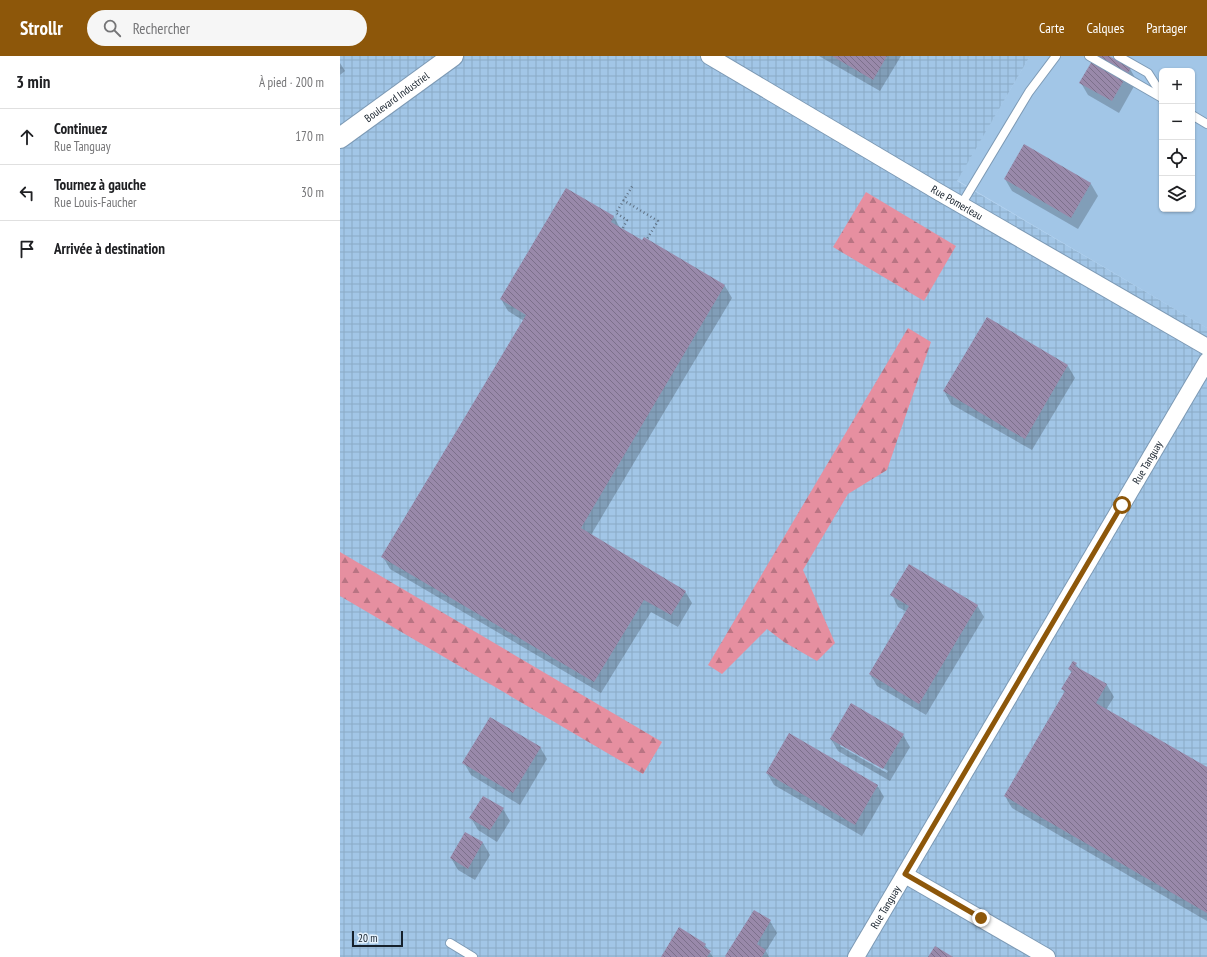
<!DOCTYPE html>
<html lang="fr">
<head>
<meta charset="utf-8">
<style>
	body { margin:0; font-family:"PT Sans Narrow",sans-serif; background:#f6f6f6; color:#202124 }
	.controls { position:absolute; right:12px; top:12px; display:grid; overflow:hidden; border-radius:6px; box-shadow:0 1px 3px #0004 }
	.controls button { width:36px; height:36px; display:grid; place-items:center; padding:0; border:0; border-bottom:1px solid #e0e0e0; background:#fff; color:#202124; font:20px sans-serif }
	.scale { position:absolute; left:12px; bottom:10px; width:51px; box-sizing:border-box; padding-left:4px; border:2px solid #16212c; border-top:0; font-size:11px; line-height:14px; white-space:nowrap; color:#16212c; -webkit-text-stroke:3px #e5f2fd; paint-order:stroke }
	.stop { position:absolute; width:12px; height:12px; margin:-9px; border:3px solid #8d570a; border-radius:50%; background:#fff }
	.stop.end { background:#8d570a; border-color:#fff; box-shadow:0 1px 4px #0008 }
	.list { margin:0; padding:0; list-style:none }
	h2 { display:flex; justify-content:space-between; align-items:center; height:52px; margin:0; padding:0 16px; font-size:17px }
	h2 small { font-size:13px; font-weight:400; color:#757577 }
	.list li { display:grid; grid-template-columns:26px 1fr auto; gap:12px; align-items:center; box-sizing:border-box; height:56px; padding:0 16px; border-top:1px solid #e0e0e0 }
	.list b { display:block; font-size:15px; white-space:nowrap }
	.list p { margin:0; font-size:13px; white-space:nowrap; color:#757577 }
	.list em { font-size:13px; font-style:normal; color:#757577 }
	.icon { flex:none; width:22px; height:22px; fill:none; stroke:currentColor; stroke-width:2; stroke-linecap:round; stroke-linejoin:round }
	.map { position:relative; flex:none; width:867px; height:901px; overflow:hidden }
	header { display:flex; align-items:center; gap:24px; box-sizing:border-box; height:56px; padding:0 20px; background:#8d570a; color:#fff }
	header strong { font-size:19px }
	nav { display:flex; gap:22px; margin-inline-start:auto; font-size:14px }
	.search { width:280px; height:36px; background:#f6f6f6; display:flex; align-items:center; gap:10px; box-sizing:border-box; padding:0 14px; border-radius:22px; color:#757577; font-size:15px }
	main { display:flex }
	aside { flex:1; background:#fff }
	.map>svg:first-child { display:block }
	.built { fill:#a2c6e7; fill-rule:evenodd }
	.industrial { fill:url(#industrial-grid) }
	.forest { fill:url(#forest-firs) }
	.shadow { fill:#0003; fill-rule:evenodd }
	.building { fill:url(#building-back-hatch) }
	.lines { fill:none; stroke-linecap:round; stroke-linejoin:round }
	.service-casing { stroke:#7d9ab5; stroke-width:10 }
	.minor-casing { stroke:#7d9ab5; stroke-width:18 }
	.tertiary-casing { stroke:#7d9ab5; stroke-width:22 }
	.path { stroke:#5e7184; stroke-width:2.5; stroke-dasharray:1 3; stroke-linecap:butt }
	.service { stroke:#fff; stroke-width:8 }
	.minor { stroke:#fff; stroke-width:16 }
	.tertiary { stroke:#fff; stroke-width:20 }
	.route { stroke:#8d570a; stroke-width:5 }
	.labels { text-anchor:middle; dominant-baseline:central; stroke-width:4; stroke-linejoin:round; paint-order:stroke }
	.street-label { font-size:11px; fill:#16212c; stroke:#e5f2fd }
</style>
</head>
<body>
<header>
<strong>Strollr</strong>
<div class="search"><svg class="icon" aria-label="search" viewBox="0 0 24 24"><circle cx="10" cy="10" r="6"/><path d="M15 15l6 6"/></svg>Rechercher</div>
<nav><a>Carte</a><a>Calques</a><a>Partager</a></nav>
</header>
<main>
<aside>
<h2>3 min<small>À pied · 200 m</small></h2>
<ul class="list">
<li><svg class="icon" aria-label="ahead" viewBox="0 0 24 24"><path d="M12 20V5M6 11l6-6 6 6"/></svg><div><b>Continuez</b><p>Rue Tanguay</p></div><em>170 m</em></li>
<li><svg class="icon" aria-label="left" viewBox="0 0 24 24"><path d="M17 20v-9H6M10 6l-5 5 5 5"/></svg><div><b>Tournez à gauche</b><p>Rue Louis-Faucher</p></div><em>30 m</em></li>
<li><svg class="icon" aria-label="arrive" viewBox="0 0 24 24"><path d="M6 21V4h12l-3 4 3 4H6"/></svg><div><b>Arrivée à destination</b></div></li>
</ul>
</aside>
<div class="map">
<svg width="867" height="901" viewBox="0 0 867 901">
	<defs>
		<pattern id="industrial-grid" width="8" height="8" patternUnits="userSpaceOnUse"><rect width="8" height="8" fill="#a2c6e7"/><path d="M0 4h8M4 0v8" fill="none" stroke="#8baac6"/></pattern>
		<pattern id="forest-firs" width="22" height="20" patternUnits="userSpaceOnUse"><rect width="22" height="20" fill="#e68fa0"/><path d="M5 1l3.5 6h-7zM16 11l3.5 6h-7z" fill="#b97483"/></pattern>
		<pattern id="building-back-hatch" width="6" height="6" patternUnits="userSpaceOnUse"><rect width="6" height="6" fill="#9989aa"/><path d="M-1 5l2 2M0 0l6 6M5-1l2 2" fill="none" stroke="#7c708b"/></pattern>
	</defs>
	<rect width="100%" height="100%" fill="#b5d3f0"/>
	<path class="built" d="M 690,0 L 867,0 L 867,272 L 617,124 ZM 822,15 L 852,15 L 852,153 L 822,153 Z"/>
	<polygon class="industrial" points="0,0 690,0 617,125 867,272 867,901 0,901"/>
	<g class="forest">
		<polygon points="526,136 616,190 584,245 493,191"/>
		<polygon points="568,272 591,286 547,414 508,438 463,514 495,587 477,605 444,586 427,573 382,618 368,609"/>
		<polygon points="0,496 322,686 303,718 0,540"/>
	</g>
	<g class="shadow">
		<polygon points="479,0 561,0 540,35"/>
		<polygon points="767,0 790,13 797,25 779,57 748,39 741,27"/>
		<polygon points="0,7 5,15 0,19"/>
		<polygon points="684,90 751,128 758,140 738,173 672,135 665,123"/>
		<polygon points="226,133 274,161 280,172 302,185 304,182 385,230 392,242 251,479 345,535 352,547 338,571 311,556 261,637 50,513 43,501 184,265 168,255 161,243"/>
		<polygon points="728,310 735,322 692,394 611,348 604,335"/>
		<polygon points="552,539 637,549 644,561 586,659 537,630 530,618 567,556 558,551"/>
		<polygon points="736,608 739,613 767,629 774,641 766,654 867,712 867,865 672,752 665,740 725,637 723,633 732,618 729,613"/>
		<path d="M 563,679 L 570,691 L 550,725 L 498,695 L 491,683 ZM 500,687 L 548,715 L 547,717 L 500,690 Z"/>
		<polygon points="200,691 207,703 180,749 131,719 124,707"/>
		<polygon points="427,717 537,729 544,741 522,780 434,729"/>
		<polygon points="163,753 170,765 157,786 138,774 131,762"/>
		<polygon points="125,777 143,787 150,799 135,824 118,814 111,802"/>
		<polygon points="414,855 430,865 437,877 426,895 429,901 386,901"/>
		<polygon points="365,889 373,901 322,901"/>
	</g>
	<g class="building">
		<polygon points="492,0 547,0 533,24"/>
		<polygon points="755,0 769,0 791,12 772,45 739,27"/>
		<polygon points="684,88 751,127 731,162 664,123"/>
		<polygon points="226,132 274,160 271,166 302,184 304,181 385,229 241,472 346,535 331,559 304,544 254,626 41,501 186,259 160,243"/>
		<polygon points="647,261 728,309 685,383 603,335"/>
		<polygon points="569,508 638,549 579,648 529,618 569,550 550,539"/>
		<polygon points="733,605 737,607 735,610 767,628 756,647 867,711 867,857 664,740 725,635 721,633 732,615 728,613"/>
		<polygon points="511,647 564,678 543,713 490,683"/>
		<polygon points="150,661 201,691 173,737 122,707"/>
		<polygon points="449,677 538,729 515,769 426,717"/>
		<polygon points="143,740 164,752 150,774 129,762"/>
		<polygon points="125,776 143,786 128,813 110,802"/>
		<polygon points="414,854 431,864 417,888 426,894 422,901 386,901 385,900"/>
		<polygon points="339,871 366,888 364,891 371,895 367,901 321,901"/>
		<polygon points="595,890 613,901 588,901"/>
	</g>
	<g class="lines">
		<defs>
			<g id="service">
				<polyline points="749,0 822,42"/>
				<polyline points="778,0 808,17 822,39"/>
				<polyline points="852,59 867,68"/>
				<polyline points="621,149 689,36 716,0"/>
				<polyline points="110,887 133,901"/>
			</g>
			<g id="minor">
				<path id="s1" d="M 369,0 L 597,135 L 867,291"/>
				<polyline points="565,819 707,901"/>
				<path id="s2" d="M 516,901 L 867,305"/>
			</g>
			<g id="tertiary">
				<path id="s3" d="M 0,82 L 113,0"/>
			</g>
		</defs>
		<use href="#service" class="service-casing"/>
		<use href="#minor" class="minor-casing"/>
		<use href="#tertiary" class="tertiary-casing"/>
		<g class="path">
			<polyline points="283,144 318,165 307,183"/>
			<polyline points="283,172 287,164 276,157 293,129"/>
		</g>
		<use href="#service" class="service"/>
		<use href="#minor" class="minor"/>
		<use href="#tertiary" class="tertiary"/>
	</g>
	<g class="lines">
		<polyline class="route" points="641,862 565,818 782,449"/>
	</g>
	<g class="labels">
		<g class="street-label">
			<text stroke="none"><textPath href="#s3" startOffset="70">Boulevard Industriel</textPath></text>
			<text stroke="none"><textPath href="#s1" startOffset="288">Rue Pomerleau</textPath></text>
			<text stroke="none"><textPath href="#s2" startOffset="574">Rue Tanguay</textPath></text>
			<text stroke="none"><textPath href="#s2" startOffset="58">Rue Tanguay</textPath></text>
		</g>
	</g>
</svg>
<div class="controls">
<button>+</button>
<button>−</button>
<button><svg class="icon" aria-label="locate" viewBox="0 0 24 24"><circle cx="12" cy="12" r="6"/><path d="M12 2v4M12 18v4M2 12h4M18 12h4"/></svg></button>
<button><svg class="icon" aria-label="layers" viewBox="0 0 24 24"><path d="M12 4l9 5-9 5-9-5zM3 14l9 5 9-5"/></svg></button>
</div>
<div class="scale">20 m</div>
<div class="stop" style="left:782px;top:449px"></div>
<div class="stop end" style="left:641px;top:862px"></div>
</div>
</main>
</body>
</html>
